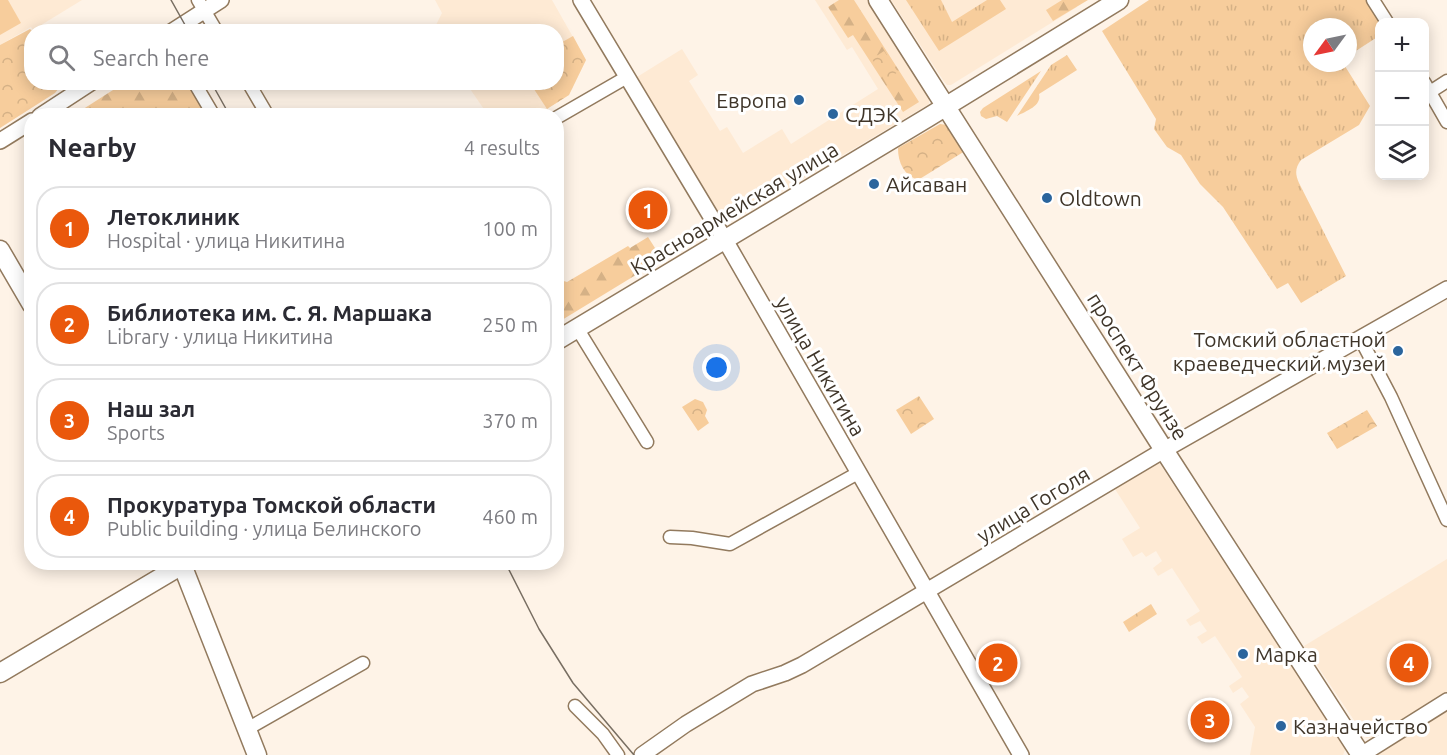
<!DOCTYPE html>
<html lang="en">
<head>
<meta charset="utf-8">
<style>
	body { margin:0; font-family:Ubuntu,sans-serif; background:#f7f7f7; color:#2b2b33 }
	.controls { position:absolute; right:18px; top:18px; display:grid; overflow:hidden; border-radius:12px; box-shadow:0 3px 15px #0003 }
	.controls button { width:54px; height:54px; display:grid; place-items:center; padding:0; border:0; border-bottom:2px solid #e1e1e2; background:#fff; color:#2b2b33; font:30px sans-serif }
	.compass { position:absolute; left:1303px; top:18px; width:54px; height:54px; border-radius:50%; background:#fff; box-shadow:0 3px 15px #0003; rotate:237deg }
	.you { position:absolute; left:717px; top:368px; width:21px; height:21px; margin:-15px; border:4px solid #fff; border-radius:50%; background:#1a73e8; box-shadow:0 0 0 9px #1a73e833 }
	.badge { display:grid; place-items:center; width:39px; height:39px; border-radius:50%; background:#ea580c; color:#fff; font-size:20px; font-weight:700 }
	.pin { position:absolute; translate:-50% -50%; border:3px solid #fff; box-shadow:0 2px 6px #0006 }
	.list { margin:0; padding:0; list-style:none }
	h2 { display:flex; justify-content:space-between; align-items:center; height:78px; margin:0; padding:0 24px; font-size:26px }
	h2 small { font-size:20px; font-weight:400; color:#7c7c81 }
	.list li { display:grid; grid-template-columns:39px 1fr auto; gap:18px; align-items:center; box-sizing:border-box; height:84px; margin:0 12px 12px; padding:0 12px; border:2px solid #e1e1e2; border-radius:24px }
	.list b { display:block; font-size:22px; white-space:nowrap }
	.list p { margin:0; font-size:20px; white-space:nowrap; color:#7c7c81 }
	.list em { font-size:20px; font-style:normal; color:#7c7c81 }
	.icon { flex:none; width:33px; height:33px; fill:none; stroke:currentColor; stroke-width:2; stroke-linecap:round; stroke-linejoin:round }
	.map { position:relative; flex:none; width:1447px; height:755px; overflow:hidden }
	.search { position:absolute; background:#fff; box-shadow:0 3px 15px #0003; left:24px; top:24px; width:540px; height:66px; display:flex; align-items:center; gap:15px; box-sizing:border-box; padding:0 21px; border-radius:24px; color:#7c7c81; font-size:22px }
	.panel { position:absolute; background:#fff; box-shadow:0 3px 15px #0003; left:24px; top:108px; width:540px; height:462px; border-radius:24px }
	.map>svg:first-child { display:block }
	.built { fill:#feead4 }
	.grass { fill:url(#grass-tufts) }
	.forest { fill:url(#forest-firs) }
	.park { fill:url(#park-crowns) }
	.garden { fill:#f7cd9c }
	.lines { fill:none; stroke-linecap:round; stroke-linejoin:round }
	.minor-casing { stroke:#927a5e; stroke-width:15 }
	.tertiary-casing { stroke:#927a5e; stroke-width:18 }
	.secondary-casing { stroke:#927a5e; stroke-width:21 }
	.minor { stroke:#fff; stroke-width:12 }
	.tertiary { stroke:#fff; stroke-width:15 }
	.secondary { stroke:#fff; stroke-width:18 }
	.tram { stroke:#786e62; stroke-width:1.5 }
	.poi-dot { fill:#2b659d; stroke:#fff; stroke-width:2 }
	.labels { text-anchor:middle; dominant-baseline:central; stroke-width:6; stroke-linejoin:round; paint-order:stroke }
	.poi-label { font-size:21px; fill:#3f3529; stroke:#fff; text-anchor:start }
	.street-label { font-size:21px; fill:#3f3529; stroke:#fff }
</style>
</head>
<body>
<div class="map">
<svg width="1447" height="755" viewBox="0 0 1447 755">
	<defs>
		<pattern id="grass-tufts" width="24" height="20" patternUnits="userSpaceOnUse" patternTransform="scale(1.5)"><rect width="24" height="20" fill="#f7cd9c"/><path d="M3 7l-1-3M5 7V3M7 7l1-3M15 17l-1-3M17 17v-4M19 17l1-3" fill="none" stroke="#d5b186"/></pattern>
		<pattern id="forest-firs" width="22" height="20" patternUnits="userSpaceOnUse" patternTransform="scale(1.5)"><rect width="22" height="20" fill="#f7cd9c"/><path d="M5 1l3.5 6h-7zM16 11l3.5 6h-7z" fill="#d5b186"/></pattern>
		<pattern id="park-crowns" width="20" height="18" patternUnits="userSpaceOnUse" patternTransform="scale(1.5)"><rect width="20" height="18" fill="#f7cd9c"/><path d="M2 6a3 3 0 1 1 6 0M12 15a3 3 0 1 1 6 0" fill="none" stroke="#d5b186"/></pattern>
	</defs>
	<rect width="100%" height="100%" fill="#fef3e7"/>
	<g class="built">
		<polygon points="0,0 82,0 33,30 31,27 0,45"/>
		<polygon points="435,0 552,0 586,60 569,95 536,115 488,115 468,86 470,84 469,83 556,82 556,32 436,32 434,29 442,13"/>
		<polygon points="815,0 868,0 929,95 929,104 734,220 726,220 720,214 637,77 682,49 698,75 689,81 720,131 727,127 743,153 782,129 791,144 878,89 852,47 847,50"/>
		<polygon points="891,0 1073,0 1077,7 951,85 947,85 943,80"/>
		<polygon points="1158,461 1344,746 1345,750 1343,755 1250,755 1255,727 1240,704 1249,697 1242,687 1233,693 1229,686 1242,677 1215,636 1202,644 1197,637 1207,631 1204,627 1200,621 1190,626 1186,620 1200,611 1172,568 1158,576 1153,568 1162,561 1156,551 1146,557 1142,552 1133,557 1122,539 1140,528 1113,486"/>
		<polygon points="1447,559 1447,692 1372,738 1366,738 1304,646"/>
		<polygon points="1447,711 1447,755 1378,755 1379,754"/>
	</g>
	<g class="grass">
		<polygon points="906,0 941,0 952,22 987,0 1000,0 1006,9 939,51"/>
		<path d="M 1149,0 L 1368,0 L 1382,22 L 1380,22 L 1379,36 L 1348,56 L 1348,27 L 1312,27 L 1312,63 L 1343,63 L 1370,106 L 1359,125 L 1301,160 C 1295,168 1295,174 1299,183 L 1346,276 L 1301,303 L 1288,283 L 1277,289 L 1223,207 L 1200,184 L 1181,155 L 1167,147 L 1154,129 L 1156,119 L 1102,31 Z"/>
		<path d="M 1067,55 L 1077,70 L 1039,94 C 1042,106 1026,111 1017,116 L 1051,65 Z"/>
		<polygon points="1041,71 1007,122 997,116 986,119 981,116 980,112 983,108"/>
	</g>
	<g class="forest">
		<polygon points="839,0 854,0 919,102 903,112 853,35 848,38 828,7"/>
		<polygon points="1062,0 1088,0 1053,21 1046,10"/>
		<polygon points="189,82 209,115 78,116 77,113 124,83"/>
		<polygon points="648,237 662,259 557,323 557,279 567,282 628,246 630,248"/>
	</g>
	<g class="park">
		<polygon points="30,29 32,31 32,82 63,83 55,93 0,128 0,45"/>
		<polygon points="573,36 586,60 569,95 547,109 530,83 556,82 557,45"/>
		<polygon points="884,51 898,72 886,80 872,59"/>
		<path d="M 940,124 L 947,125 L 965,151 L 918,180 C 904,175 898,163 898,148 Z"/>
		<polygon points="919,396 934,419 911,434 896,410"/>
		<polygon points="695,399 703,402 707,410 705,416 709,423 698,431 682,407"/>
		<polygon points="1367,410 1377,426 1337,449 1327,433"/>
		<polygon points="1151,604 1157,614 1129,632 1123,622"/>
	</g>
	<polygon class="garden" points="0,0 8,0 21,23 0,35"/>
	<g class="lines">
		<defs>
			<g id="minor">
				<polyline points="198,0 217,32"/>
				<polyline points="1373,0 1387,22"/>
				<polyline points="194,82 214,116"/>
				<polyline points="248,82 268,116"/>
				<polyline points="1424,82 1447,122"/>
				<polyline points="1430,92 1447,81"/>
				<polyline points="556,118 627,77"/>
				<polyline points="577,328 647,442"/>
				<polyline points="1360,338 1391,397 1447,520"/>
				<polyline points="670,537 692,538 730,544 858,473"/>
				<polyline points="575,706 603,734 618,755"/>
				<polyline points="247,729 363,663"/>
			</g>
			<g id="tertiary">
				<polyline points="581,0 725,240 1021,755"/>
				<polyline points="171,32 221,0"/>
				<polyline points="40,116 92,82"/>
				<polyline points="0,141 32,121"/>
				<polyline points="642,755 686,724 752,684 785,673 802,665 1164,450 1447,289"/>
				<polyline points="1361,755 1447,701"/>
			</g>
			<g id="secondary">
				<polyline points="878,0 1164,450 1361,755"/>
				<polyline points="0,250 32,305"/>
				<polyline points="556,341 927,118 1119,0"/>
				<polyline points="181,562 257,755"/>
				<polyline points="0,673 187,562"/>
			</g>
		</defs>
		<use href="#minor" class="minor-casing"/>
		<use href="#tertiary" class="tertiary-casing"/>
		<use href="#secondary" class="secondary-casing"/>
		<use href="#minor" class="minor"/>
		<use href="#tertiary" class="tertiary"/>
		<use href="#secondary" class="secondary"/>
		<g class="tram">
			<polyline points="171,0 189,32"/>
			<polyline points="211,82 230,116"/>
			<polyline points="505,562 539,629 573,683 634,755"/>
		</g>
	</g>
	<g class="poi-dot">
		<circle cx="799" cy="100" r="6"/>
		<circle cx="833" cy="114" r="6"/>
		<circle cx="874" cy="184" r="6"/>
		<circle cx="1047" cy="198" r="6"/>
		<circle cx="1398" cy="351" r="6"/>
		<circle cx="1243" cy="654" r="6"/>
		<circle cx="1281" cy="726" r="6"/>
	</g>
	<g class="labels">
		<g class="poi-label">
			<text x="787" y="100" text-anchor="end">Европа</text>
			<text x="845" y="114">СДЭК</text>
			<text x="886" y="184">Айсаван</text>
			<text x="1059" y="198">Oldtown</text>
			<text x="1386" y="339" text-anchor="end">Томский областной<tspan x="1386" dy="24">краеведческий музей</tspan></text>
			<text x="1255" y="654">Марка</text>
			<text x="1293" y="726">Казначейство</text>
		</g>
		<g class="street-label">
			<text transform="translate(734 208) rotate(-31)">Красноармейская улица</text>
			<text transform="translate(821 366) rotate(60)">улица Никитина</text>
			<text transform="translate(1138 366) rotate(58)">проспект Фрунзе</text>
			<text transform="translate(1033 504) rotate(-31)">улица Гоголя</text>
		</g>
	</g>
</svg>
<div class="controls">
<button>+</button>
<button>−</button>
<button><svg class="icon" aria-label="layers" viewBox="0 0 24 24"><path d="M12 4l9 5-9 5-9-5zM3 14l9 5 9-5"/></svg></button>
</div>
<svg class="compass" viewBox="-18 -18 36 36"><path d="M0-13l5 13h-10z" fill="#e53935"/><path d="M0 13l5-13h-10z" fill="#7c7c81"/></svg>
<div class="you"></div>
<div class="pin badge" style="left:648px;top:210px">1</div>
<div class="pin badge" style="left:998px;top:663px">2</div>
<div class="pin badge" style="left:1210px;top:720px">3</div>
<div class="pin badge" style="left:1409px;top:663px">4</div>
<div class="search"><svg class="icon" aria-label="search" viewBox="0 0 24 24"><circle cx="10" cy="10" r="6"/><path d="M15 15l6 6"/></svg>Search here</div>
<section class="panel">
<h2>Nearby<small>4 results</small></h2>
<ul class="list">
<li><span class="badge">1</span><div><b>Летоклиник</b><p>Hospital · улица Никитина</p></div><em>100 m</em></li>
<li><span class="badge">2</span><div><b>Библиотека им. С. Я. Маршака</b><p>Library · улица Никитина</p></div><em>250 m</em></li>
<li><span class="badge">3</span><div><b>Наш зал</b><p>Sports</p></div><em>370 m</em></li>
<li><span class="badge">4</span><div><b>Прокуратура Томской области</b><p>Public building · улица Белинского</p></div><em>460 m</em></li>
</ul>
</section>
</div>
</body>
</html>
